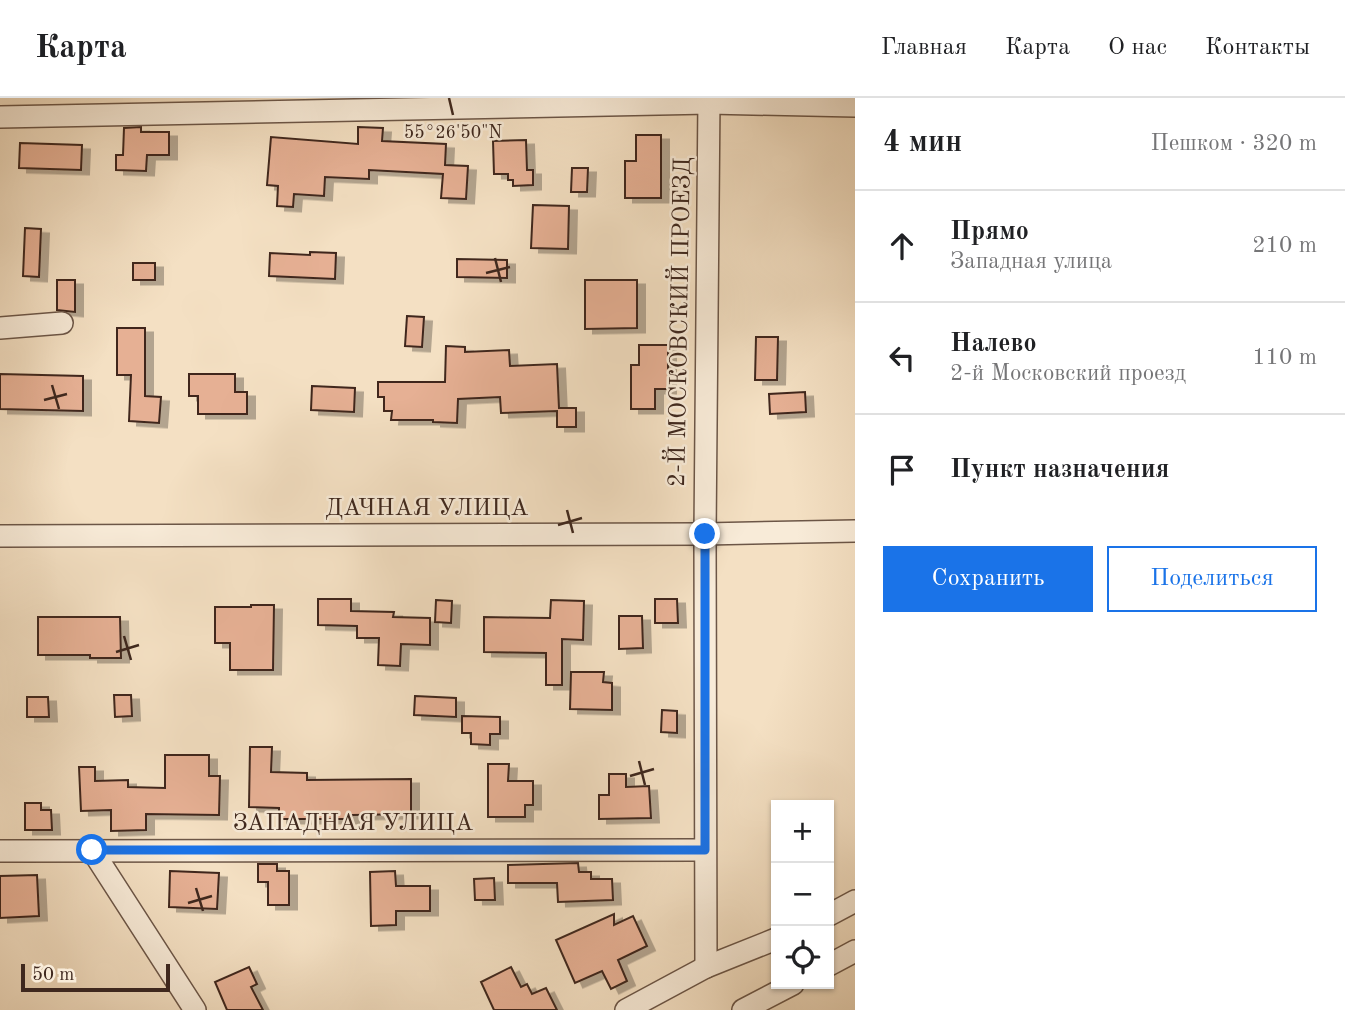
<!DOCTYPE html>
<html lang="ru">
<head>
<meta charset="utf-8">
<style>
	body { margin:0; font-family:"Old Standard TT",serif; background:#f2f2f2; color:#202124 }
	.controls { position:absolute; right:21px; bottom:21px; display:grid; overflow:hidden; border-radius:0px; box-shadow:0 2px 5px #0004 }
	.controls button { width:63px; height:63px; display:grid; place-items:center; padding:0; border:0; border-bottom:2px solid #e0e0e0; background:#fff; color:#202124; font:35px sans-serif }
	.scale { position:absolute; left:21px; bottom:18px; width:149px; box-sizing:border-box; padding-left:7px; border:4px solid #3f281e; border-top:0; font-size:19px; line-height:24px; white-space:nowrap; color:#3f281e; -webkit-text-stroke:5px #f8ebd8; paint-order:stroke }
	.stop { position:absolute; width:21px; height:21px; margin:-16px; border:5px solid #1a73e8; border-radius:50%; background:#fff }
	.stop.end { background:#1a73e8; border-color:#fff; box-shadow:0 2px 7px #0008 }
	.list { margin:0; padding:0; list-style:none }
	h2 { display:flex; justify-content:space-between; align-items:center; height:91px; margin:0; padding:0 28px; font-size:30px }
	h2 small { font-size:23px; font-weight:400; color:#757577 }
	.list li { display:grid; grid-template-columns:46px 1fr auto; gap:21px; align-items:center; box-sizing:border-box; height:112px; padding:0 28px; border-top:2px solid #e0e0e0 }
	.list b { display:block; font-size:26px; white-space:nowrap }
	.list p { margin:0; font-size:23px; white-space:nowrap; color:#757577 }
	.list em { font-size:23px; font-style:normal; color:#757577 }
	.actions { display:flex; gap:14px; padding:21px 28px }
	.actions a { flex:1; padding:16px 0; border:2px solid #1a73e8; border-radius:0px; text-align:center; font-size:24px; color:#1a73e8 }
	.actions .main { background:#1a73e8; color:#fff }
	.icon { flex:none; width:38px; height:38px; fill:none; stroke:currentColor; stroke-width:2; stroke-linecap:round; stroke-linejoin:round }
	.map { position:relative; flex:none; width:855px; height:912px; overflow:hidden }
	header { display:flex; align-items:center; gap:42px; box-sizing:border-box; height:98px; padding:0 35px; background:#fff; border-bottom:2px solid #e0e0e0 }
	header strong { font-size:33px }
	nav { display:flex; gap:38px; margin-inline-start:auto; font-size:24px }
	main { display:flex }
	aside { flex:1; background:#fff }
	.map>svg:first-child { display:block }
	.building { fill:#e6b094; stroke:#3f281e; stroke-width:2; filter:url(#shadow) }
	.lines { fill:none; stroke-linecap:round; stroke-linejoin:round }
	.minor-casing { stroke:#6c5647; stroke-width:24 }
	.minor { stroke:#f8ebd8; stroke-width:21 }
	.route { stroke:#1a73e8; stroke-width:9 }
	.ticks { fill:none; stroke:#3f281e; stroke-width:2.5 }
	.labels { text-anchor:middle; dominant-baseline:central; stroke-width:5; stroke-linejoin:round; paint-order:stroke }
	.street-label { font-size:24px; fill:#3f281e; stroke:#f8ebd8 }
	.ticks-label { font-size:18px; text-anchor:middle; fill:#3f281e; stroke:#f8ebd8; stroke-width:5; stroke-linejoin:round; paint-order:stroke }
</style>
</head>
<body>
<header>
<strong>Карта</strong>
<nav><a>Главная</a><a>Карта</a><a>О нас</a><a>Контакты</a></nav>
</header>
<main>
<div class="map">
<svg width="855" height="912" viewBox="0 0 855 912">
	<defs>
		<filter id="shadow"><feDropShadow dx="8" dy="4.5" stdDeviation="0" flood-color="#0004"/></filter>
	</defs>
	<rect width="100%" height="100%" fill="#f4e0c3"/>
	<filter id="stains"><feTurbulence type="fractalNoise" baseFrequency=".00286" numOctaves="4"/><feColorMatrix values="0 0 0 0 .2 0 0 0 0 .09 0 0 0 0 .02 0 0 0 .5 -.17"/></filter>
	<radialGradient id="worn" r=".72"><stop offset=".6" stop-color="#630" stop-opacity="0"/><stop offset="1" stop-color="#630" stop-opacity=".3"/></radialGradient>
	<g class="building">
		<polygon points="141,29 141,34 169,34 169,57 147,57 146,73 116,72 116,57 123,57 124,30"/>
		<polygon points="358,29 383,30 382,43 446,46 445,67 468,68 466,101 441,100 443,76 369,72 369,81 325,79 324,98 294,96 293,109 277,108 278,88 267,87 271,39 358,46"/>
		<polygon points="636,37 661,37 661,100 625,100 625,63 636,63"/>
		<polygon points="526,42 527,72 533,72 533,87 513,88 513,82 508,82 508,76 494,76 493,43"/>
		<polygon points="20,45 82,47 81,72 19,70"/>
		<polygon points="572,70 588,70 587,94 571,94"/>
		<polygon points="533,107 569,108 568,151 531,150"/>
		<polygon points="25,130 41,131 39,179 23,178"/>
		<polygon points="310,154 336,155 335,181 269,178 270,155 310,157"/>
		<polygon points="457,161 507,162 507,180 457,179"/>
		<rect x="133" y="165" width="22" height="17"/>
		<polygon points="57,182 75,182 75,214 57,212"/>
		<polygon points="585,182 637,182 637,230 585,231"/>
		<polygon points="407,218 424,219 422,249 405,248"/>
		<polygon points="117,230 145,230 145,298 161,299 159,325 129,323 131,277 117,277"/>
		<polygon points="756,239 778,239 777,282 755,282"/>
		<polygon points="639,247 668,247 668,291 655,291 655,311 631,311 631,267 639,267"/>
		<polygon points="446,248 465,249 465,254 509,252 510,268 557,266 559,310 576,310 576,329 557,329 557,313 501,315 500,299 458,301 457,325 433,324 433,322 391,322 392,313 384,313 384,299 378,299 378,284 445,284"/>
		<polygon points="0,276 83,278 83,313 0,311"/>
		<polygon points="189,276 235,276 235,294 247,294 247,316 198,316 198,298 189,298"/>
		<polygon points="312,288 355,290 354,314 311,312"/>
		<polygon points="805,294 806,314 770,316 769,296"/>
		<polygon points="318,501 351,501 351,513 394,514 393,519 430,520 430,547 401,546 400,568 378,567 379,540 357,540 357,528 318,527"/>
		<polygon points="655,501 677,501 678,525 655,525"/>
		<polygon points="436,502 452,503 451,525 435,524"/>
		<polygon points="551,502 584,503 583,542 562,541 562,587 546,587 546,555 484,554 484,519 550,520"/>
		<polygon points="251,507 274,507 273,572 230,572 230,545 215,545 215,509 251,509"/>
		<polygon points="619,518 642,518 643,550 619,551"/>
		<polygon points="38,519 120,519 121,560 90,560 90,557 38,557"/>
		<polygon points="571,574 604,574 603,584 612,585 612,612 570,611"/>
		<polygon points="114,597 131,597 132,618 115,619"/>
		<polygon points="415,598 456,600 456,619 414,617"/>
		<polygon points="27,599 48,599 49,619 27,619"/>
		<polygon points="662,612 677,613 677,635 661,634"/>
		<polygon points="462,618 500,619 500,636 490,636 490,647 471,646 471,635 462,635"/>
		<polygon points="250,649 272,649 271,674 307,675 307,682 411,681 411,716 352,717 351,721 279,721 279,710 249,709"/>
		<polygon points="165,657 209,657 209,678 220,678 219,717 146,716 146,732 111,733 111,712 81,713 79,669 95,669 95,683 128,682 128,689 165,690"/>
		<polygon points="488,666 509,666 508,683 533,683 533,707 525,707 525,719 488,719"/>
		<polygon points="609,676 626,676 626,689 649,688 651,720 599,721 599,697 609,697"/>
		<polygon points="25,705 41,705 41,712 51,712 52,732 25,732"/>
		<polygon points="578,765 579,774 591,774 591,781 612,781 613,802 558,804 557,785 508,785 508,767"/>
		<polygon points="258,766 277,766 277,773 289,773 289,807 268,807 268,784 258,784"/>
		<polygon points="170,773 219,775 217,811 169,809"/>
		<polygon points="395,773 396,788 430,788 430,813 396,813 396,827 371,828 370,774"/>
		<polygon points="37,777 39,818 0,820 0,778"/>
		<polygon points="494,780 495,802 475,802 474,781"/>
		<polygon points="614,816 614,827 633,818 647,848 618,862 627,883 611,891 602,873 575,885 556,842"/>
		<polygon points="249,869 257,886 251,889 263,912 227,912 215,884"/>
		<polygon points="511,869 521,889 527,886 532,896 546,890 557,912 494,912 481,884"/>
	</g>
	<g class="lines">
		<defs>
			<g id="minor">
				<polyline points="0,19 709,5 855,8"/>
				<polyline points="0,230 62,225"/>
				<polyline points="0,438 705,436 855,433"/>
				<polyline points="92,752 195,912"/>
				<polyline points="0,753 705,752"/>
				<polyline points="829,817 855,803"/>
				<polyline points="829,867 855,853"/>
				<polyline points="706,869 705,436 709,0"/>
				<polyline points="626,912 706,869 776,841"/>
				<polyline points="743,912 793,886"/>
			</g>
		</defs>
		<use href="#minor" class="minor-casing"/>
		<use href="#minor" class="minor"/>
	</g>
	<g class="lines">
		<polyline class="route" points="92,752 705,752 705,436"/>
	</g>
	<path class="ticks" d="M 449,0 L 453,17M 495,160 L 501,184M 486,175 L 510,169M 52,287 L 59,311M 44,302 L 67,296M 567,412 L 573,435M 558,427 L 582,420M 124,538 L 131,562M 116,554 L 139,547M 639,663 L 645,687M 630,678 L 654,671M 196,790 L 203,813M 188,805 L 212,798"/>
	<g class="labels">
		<g class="street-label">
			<text transform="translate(681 224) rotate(-89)">2-Й МОСКОВСКИЙ ПРОЕЗД</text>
			<text x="427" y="411">ДАЧНАЯ УЛИЦА</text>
			<text x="353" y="726">ЗАПАДНАЯ УЛИЦА</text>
		</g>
	</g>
	<g class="ticks-label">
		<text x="453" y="40">55°26'50"N</text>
	</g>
	<rect width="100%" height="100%" filter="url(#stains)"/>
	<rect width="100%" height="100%" fill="url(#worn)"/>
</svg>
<div class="controls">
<button>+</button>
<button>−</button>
<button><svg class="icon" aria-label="locate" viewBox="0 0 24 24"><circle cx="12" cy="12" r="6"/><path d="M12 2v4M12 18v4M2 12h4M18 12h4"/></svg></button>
</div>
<div class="scale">50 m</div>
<div class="stop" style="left:92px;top:752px"></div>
<div class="stop end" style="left:705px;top:436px"></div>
</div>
<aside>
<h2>4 мин<small>Пешком · 320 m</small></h2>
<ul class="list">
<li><svg class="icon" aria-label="ahead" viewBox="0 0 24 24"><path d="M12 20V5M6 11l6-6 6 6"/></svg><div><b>Прямо</b><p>Западная улица</p></div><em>210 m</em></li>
<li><svg class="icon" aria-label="left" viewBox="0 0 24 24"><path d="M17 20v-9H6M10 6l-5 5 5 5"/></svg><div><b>Налево</b><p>2-й Московский проезд</p></div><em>110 m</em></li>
<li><svg class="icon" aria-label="arrive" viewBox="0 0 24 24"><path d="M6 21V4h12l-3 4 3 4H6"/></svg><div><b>Пункт назначения</b></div></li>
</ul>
<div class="actions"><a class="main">Сохранить</a><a>Поделиться</a></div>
</aside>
</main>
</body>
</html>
